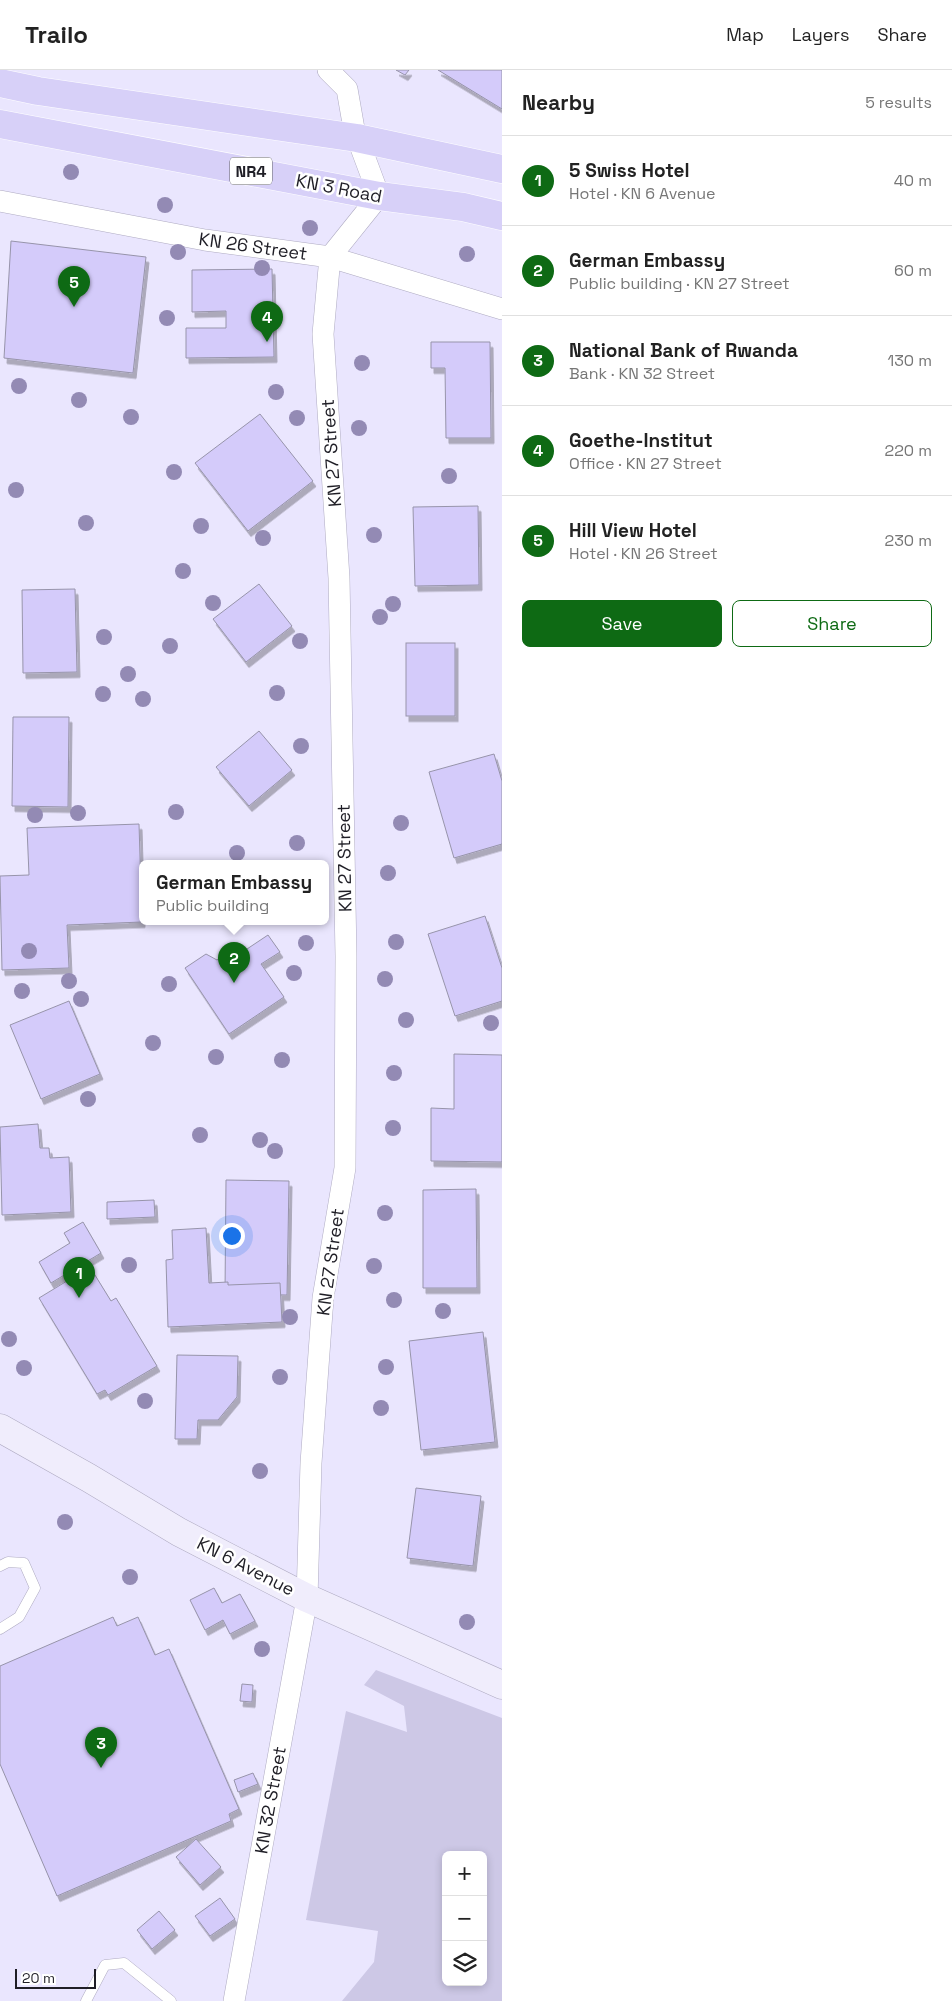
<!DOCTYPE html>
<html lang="en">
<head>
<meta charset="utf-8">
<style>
	body { margin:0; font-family:"Space Grotesk",sans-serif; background:#f2f2f2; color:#222 }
	.controls { position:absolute; right:15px; bottom:15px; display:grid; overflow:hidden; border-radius:8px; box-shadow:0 2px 8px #0003 }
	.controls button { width:45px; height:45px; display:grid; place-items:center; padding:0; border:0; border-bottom:1px solid #e0e0e0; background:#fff; color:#222; font:25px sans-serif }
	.scale { position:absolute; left:15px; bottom:12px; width:81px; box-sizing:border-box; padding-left:5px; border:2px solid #1f1e26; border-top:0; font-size:14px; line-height:18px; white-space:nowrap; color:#1f1e26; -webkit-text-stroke:4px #fff; paint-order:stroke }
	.you { position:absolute; left:231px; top:1165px; width:18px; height:18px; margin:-12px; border:4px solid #fff; border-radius:50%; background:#1a73e8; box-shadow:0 0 0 8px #1a73e833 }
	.badge { display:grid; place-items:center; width:32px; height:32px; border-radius:50%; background:#0e6a14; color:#fff; font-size:16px; font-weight:700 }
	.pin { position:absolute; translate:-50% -41px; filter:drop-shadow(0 1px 2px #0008) }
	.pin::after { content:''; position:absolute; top:26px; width:18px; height:15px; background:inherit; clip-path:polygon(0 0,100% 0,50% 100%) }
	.popup { position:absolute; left:139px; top:790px; width:190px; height:65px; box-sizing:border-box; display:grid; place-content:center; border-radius:8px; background:#fff; filter:drop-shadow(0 1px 4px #0005); font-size:16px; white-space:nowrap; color:#767676 }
	.popup b { font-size:19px; color:#222 }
	.popup::after { content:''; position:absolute; left:50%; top:100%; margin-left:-10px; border:10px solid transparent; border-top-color:#fff }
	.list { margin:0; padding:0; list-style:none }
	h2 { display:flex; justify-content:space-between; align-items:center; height:65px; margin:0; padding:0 20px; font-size:21px }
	h2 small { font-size:16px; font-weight:400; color:#767676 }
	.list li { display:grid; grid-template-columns:32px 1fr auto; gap:15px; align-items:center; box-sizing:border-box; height:90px; padding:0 20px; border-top:1px solid #e0e0e0 }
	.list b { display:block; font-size:19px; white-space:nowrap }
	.list p { margin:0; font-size:16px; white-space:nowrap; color:#767676 }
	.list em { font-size:16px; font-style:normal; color:#767676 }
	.actions { display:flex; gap:10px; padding:15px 20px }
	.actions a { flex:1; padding:11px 0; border:1px solid #0e6a14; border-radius:8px; text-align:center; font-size:18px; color:#0e6a14 }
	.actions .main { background:#0e6a14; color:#fff }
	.icon { flex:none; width:28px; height:28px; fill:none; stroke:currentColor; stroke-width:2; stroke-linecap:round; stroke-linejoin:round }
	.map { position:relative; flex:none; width:502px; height:1931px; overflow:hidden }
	header { display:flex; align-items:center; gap:30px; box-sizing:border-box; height:70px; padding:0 25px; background:#fff; border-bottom:1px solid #e0e0e0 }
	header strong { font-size:24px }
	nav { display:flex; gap:28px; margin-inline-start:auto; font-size:18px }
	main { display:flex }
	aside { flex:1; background:#fff }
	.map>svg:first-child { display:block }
	.green { fill:#cdc8e6; fill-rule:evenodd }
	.building { fill:#d4cbfa; stroke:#9794aa; filter:url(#shadow) }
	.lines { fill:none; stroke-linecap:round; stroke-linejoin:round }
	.service-casing { stroke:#afabc2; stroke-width:11 }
	.minor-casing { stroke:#afabc2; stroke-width:22 }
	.secondary-casing { stroke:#afabc2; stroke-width:29 }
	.trunk-casing { stroke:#fff; stroke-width:29 }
	.service { stroke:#fff; stroke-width:10 }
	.minor { stroke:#fff; stroke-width:21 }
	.secondary { stroke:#f0edfc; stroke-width:28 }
	.trunk { stroke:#d7d0f8; stroke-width:28 }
	.tree { fill:#938ab4 }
	.labels { text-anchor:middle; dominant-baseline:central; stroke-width:5; stroke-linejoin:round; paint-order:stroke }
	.shield { fill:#fff; stroke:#626267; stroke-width:1 }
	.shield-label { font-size:16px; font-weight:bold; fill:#1f1e26 }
	.street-label { font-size:18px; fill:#1f1e26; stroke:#fff }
</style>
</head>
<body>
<header>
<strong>Trailo</strong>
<nav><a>Map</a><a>Layers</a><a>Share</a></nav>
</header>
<main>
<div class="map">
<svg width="502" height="1931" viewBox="0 0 502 1931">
	<defs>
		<filter id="shadow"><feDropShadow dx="3" dy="5.5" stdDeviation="0" flood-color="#0004"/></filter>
	</defs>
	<rect width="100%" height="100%" fill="#eae6fe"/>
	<path class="green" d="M 376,1600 L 502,1648 L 502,1931 L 342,1931 L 374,1892 L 378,1861 L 306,1850 L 346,1641 L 407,1662 L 404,1636 L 364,1615 ZM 446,1785 L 483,1785 L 483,1912 L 446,1912 Z"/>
	<g class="building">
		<polygon points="396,0 409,0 405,5"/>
		<polygon points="438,0 502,0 502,39"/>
		<polygon points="11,171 146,187 133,303 4,288"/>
		<polygon points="272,199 274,287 186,288 186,258 226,258 226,241 192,242 192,200"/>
		<polygon points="431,272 490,272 491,368 446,368 445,298 431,298"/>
		<polygon points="260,344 313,411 248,461 195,393"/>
		<polygon points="478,436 479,515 415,516 413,437"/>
		<polygon points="259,514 292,556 246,592 213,549"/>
		<polygon points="75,519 77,602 23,603 22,520"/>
		<rect x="406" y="573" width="49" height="73"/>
		<polygon points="13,647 69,647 68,737 12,736"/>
		<polygon points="259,661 292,700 249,736 216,697"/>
		<polygon points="494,684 502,711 502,774 454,788 429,702"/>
		<polygon points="139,754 142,852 67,855 69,898 2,900 0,806 29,805 27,758"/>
		<polygon points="485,846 502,898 502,931 455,946 428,864"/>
		<polygon points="268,865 280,882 261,894 284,927 229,964 185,898 206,884 217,890 237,877 241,883"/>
		<polygon points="69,931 100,1004 41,1029 10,955"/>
		<polygon points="454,984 502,985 502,1092 431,1091 431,1038 454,1039"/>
		<polygon points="38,1054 40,1078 49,1078 50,1088 69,1087 71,1142 2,1145 0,1057"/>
		<polygon points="226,1110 289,1111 287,1225 225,1224"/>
		<polygon points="476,1119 477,1218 423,1218 423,1120"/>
		<polygon points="154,1130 155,1147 107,1149 107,1132"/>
		<polygon points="83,1152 101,1183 51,1213 39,1192 70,1173 64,1163"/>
		<polygon points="206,1158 209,1213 228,1212 228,1215 280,1213 282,1252 168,1257 166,1190 173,1189 172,1160"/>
		<polygon points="90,1197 111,1231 116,1228 157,1296 108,1325 105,1320 97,1324 39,1228"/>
		<polygon points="483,1262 495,1372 421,1380 409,1271"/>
		<polygon points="177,1285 238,1286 237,1327 218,1350 198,1350 197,1369 175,1369"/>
		<polygon points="416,1418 481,1426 473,1496 407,1488"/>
		<polygon points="214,1518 222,1533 240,1524 255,1551 230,1564 223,1550 205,1560 190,1530"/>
		<polygon points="113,1547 117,1556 138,1547 155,1585 169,1579 239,1739 229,1744 231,1751 57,1826 0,1694 0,1596"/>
		<polygon points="242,1614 253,1615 252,1632 240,1631"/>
		<polygon points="253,1703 258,1714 238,1722 234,1710"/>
		<polygon points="196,1769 221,1797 200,1815 176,1787"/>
		<polygon points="220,1828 235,1849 210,1866 195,1846"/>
		<polygon points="159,1841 175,1860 152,1879 137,1860"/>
	</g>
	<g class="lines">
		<defs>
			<g id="service">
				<polyline points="0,1496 8,1492 24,1493 35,1518 19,1547 0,1559"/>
				<polyline points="86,1931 105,1895 124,1893 171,1931"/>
			</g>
			<g id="minor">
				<polyline points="0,131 205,170 330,187 502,239"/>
				<polyline points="234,1931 307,1528 311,1393 323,1228 345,1098 346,886 339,508 323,264 330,187 379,126 354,59 347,19 328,0"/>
			</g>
			<polyline id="secondary" points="0,1358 89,1408 179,1462 307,1528 502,1615"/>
			<g id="trunk">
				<polyline points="0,13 38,21 357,68 502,99"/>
				<polyline points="0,54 379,126 463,137 502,146"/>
			</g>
		</defs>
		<use href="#service" class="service-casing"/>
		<use href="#minor" class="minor-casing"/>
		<use href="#secondary" class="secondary-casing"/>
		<use href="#trunk" class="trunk-casing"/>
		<use href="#service" class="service"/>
		<use href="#minor" class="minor"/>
		<use href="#secondary" class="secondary"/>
		<use href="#trunk" class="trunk"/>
	</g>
	<g class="tree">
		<circle cx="71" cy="102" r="8"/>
		<circle cx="165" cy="135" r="8"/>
		<circle cx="310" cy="158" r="8"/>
		<circle cx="178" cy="182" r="8"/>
		<circle cx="467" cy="184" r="8"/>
		<circle cx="262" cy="198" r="8"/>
		<circle cx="167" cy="248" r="8"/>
		<circle cx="362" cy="293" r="8"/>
		<circle cx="19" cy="316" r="8"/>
		<circle cx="276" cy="322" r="8"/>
		<circle cx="79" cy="330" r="8"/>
		<circle cx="131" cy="347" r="8"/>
		<circle cx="297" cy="348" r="8"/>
		<circle cx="359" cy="358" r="8"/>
		<circle cx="174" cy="402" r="8"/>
		<circle cx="449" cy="406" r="8"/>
		<circle cx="16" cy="420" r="8"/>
		<circle cx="86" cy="453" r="8"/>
		<circle cx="201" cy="456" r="8"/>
		<circle cx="374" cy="465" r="8"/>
		<circle cx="263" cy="468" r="8"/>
		<circle cx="183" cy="501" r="8"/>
		<circle cx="213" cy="533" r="8"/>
		<circle cx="393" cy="534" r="8"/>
		<circle cx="380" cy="547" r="8"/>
		<circle cx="104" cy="567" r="8"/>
		<circle cx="300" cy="571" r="8"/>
		<circle cx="170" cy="576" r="8"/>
		<circle cx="128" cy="604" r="8"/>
		<circle cx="277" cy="623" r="8"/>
		<circle cx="103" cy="624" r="8"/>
		<circle cx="143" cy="629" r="8"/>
		<circle cx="301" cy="676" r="8"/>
		<circle cx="176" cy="742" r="8"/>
		<circle cx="78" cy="743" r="8"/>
		<circle cx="35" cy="745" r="8"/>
		<circle cx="401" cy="753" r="8"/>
		<circle cx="297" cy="773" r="8"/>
		<circle cx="237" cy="783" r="8"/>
		<circle cx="388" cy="803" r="8"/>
		<circle cx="396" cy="872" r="8"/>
		<circle cx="306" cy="873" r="8"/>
		<circle cx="29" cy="881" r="8"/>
		<circle cx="294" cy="903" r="8"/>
		<circle cx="385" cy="909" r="8"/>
		<circle cx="69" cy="911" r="8"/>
		<circle cx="169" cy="914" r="8"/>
		<circle cx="22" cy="921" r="8"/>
		<circle cx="81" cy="929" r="8"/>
		<circle cx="406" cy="950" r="8"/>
		<circle cx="491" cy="953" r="8"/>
		<circle cx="153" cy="973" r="8"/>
		<circle cx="216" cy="987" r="8"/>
		<circle cx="282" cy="990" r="8"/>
		<circle cx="394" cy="1003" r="8"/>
		<circle cx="88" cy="1029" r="8"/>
		<circle cx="393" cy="1058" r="8"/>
		<circle cx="200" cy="1065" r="8"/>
		<circle cx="260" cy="1070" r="8"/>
		<circle cx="275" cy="1081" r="8"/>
		<circle cx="385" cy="1143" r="8"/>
		<circle cx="129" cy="1195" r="8"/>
		<circle cx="374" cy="1196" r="8"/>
		<circle cx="394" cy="1230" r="8"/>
		<circle cx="443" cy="1241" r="8"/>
		<circle cx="290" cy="1247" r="8"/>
		<circle cx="9" cy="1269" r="8"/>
		<circle cx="386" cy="1297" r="8"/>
		<circle cx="24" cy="1298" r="8"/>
		<circle cx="280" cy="1307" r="8"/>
		<circle cx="145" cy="1331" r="8"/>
		<circle cx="381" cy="1338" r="8"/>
		<circle cx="260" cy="1401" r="8"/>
		<circle cx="65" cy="1452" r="8"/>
		<circle cx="130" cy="1507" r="8"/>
		<circle cx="467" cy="1552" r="8"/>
		<circle cx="262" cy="1579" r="8"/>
	</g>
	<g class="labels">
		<rect class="shield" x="230" y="87.5" width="42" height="27" rx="4"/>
		<g class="shield-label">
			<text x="251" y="101">NR4</text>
		</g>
		<g class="street-label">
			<text transform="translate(339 118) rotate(11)">KN 3 Road</text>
			<text transform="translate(253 176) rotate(8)">KN 26 Street</text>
			<text transform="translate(331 383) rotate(-94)">KN 27 Street</text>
			<text transform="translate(344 788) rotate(-91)">KN 27 Street</text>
			<text transform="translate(330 1192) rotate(-82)">KN 27 Street</text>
			<text transform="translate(246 1496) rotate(27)">KN 6 Avenue</text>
			<text transform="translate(270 1730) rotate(-80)">KN 32 Street</text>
		</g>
	</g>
</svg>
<div class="controls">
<button>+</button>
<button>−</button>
<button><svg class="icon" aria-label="layers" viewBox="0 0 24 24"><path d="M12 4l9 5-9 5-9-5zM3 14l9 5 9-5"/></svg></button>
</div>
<div class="scale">20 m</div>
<div class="you"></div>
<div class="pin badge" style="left:79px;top:1228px">1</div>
<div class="pin badge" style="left:234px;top:913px">2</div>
<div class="popup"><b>German Embassy</b>Public building</div>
<div class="pin badge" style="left:101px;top:1698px">3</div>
<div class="pin badge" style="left:267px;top:272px">4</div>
<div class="pin badge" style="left:74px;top:237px">5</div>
</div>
<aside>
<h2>Nearby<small>5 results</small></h2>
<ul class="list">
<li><span class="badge">1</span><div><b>5 Swiss Hotel</b><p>Hotel · KN 6 Avenue</p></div><em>40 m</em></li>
<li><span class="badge">2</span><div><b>German Embassy</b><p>Public building · KN 27 Street</p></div><em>60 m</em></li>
<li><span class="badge">3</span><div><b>National Bank of Rwanda</b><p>Bank · KN 32 Street</p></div><em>130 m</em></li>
<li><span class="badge">4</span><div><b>Goethe-Institut</b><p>Office · KN 27 Street</p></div><em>220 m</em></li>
<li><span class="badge">5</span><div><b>Hill View Hotel</b><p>Hotel · KN 26 Street</p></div><em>230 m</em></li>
</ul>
<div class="actions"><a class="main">Save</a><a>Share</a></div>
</aside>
</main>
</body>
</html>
